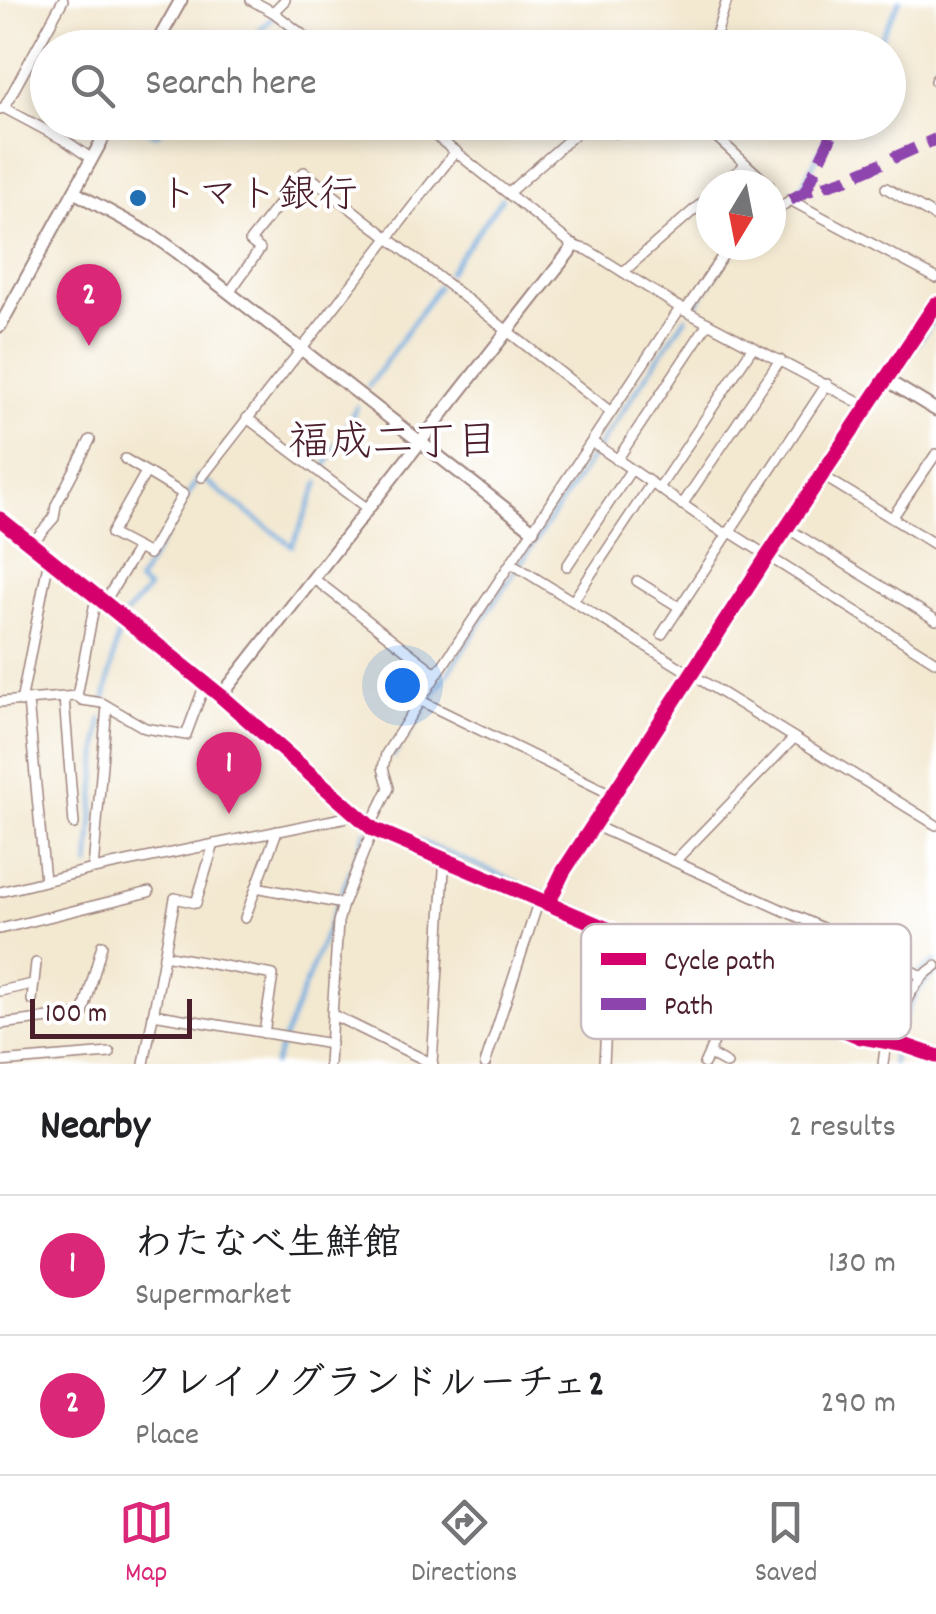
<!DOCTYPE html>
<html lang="en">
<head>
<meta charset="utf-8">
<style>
	body { margin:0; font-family:Dekko,"Klee One",sans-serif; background:#f2f2f2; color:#202124 }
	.compass { position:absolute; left:696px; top:170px; width:90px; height:90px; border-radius:50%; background:#fff; box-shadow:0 5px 15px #0003; rotate:190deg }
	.scale { position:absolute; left:30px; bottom:25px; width:162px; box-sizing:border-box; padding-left:10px; border:5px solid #4a1f2b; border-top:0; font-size:28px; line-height:35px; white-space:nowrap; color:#4a1f2b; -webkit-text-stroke:8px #fff; paint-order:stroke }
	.you { position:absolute; left:402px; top:685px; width:35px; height:35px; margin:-25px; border:8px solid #fff; border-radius:50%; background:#1a73e8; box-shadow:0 0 0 15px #1a73e833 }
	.badge { display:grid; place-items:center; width:65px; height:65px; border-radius:50%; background:#db2777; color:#fff; font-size:32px; font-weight:700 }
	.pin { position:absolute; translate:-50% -82px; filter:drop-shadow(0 2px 5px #0008) }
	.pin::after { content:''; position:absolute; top:52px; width:35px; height:30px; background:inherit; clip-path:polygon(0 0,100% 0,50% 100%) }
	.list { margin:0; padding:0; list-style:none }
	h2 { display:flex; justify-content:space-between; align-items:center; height:130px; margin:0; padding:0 40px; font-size:42px }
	h2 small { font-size:32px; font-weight:400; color:#757577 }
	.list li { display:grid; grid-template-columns:65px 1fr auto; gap:30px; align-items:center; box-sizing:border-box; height:140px; padding:0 40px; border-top:2px solid #e0e0e0 }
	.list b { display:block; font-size:38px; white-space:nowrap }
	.list p { margin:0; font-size:32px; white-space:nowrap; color:#757577 }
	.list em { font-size:32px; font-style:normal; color:#757577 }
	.icon { flex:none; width:55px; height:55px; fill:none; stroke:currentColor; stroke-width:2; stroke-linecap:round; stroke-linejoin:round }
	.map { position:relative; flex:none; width:936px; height:1064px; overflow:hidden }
	.search { position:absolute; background:#fff; box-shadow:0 5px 15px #0003; left:30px; right:30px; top:30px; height:110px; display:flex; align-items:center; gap:25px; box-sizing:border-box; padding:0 35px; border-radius:55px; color:#757577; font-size:38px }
	.sheet { height:410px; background:#fff }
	nav { display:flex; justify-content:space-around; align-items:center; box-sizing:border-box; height:140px; border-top:2px solid #e0e0e0; background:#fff; font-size:28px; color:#757577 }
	nav a { display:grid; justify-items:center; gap:5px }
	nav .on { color:#db2777 }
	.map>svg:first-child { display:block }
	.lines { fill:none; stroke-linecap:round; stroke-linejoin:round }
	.stream { stroke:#6face1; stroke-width:4 }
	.minor-casing { stroke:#9e847e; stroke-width:12 }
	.tertiary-casing { stroke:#9e847e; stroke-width:15 }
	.minor { stroke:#fff; stroke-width:9 }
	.tertiary { stroke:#fff; stroke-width:11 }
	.quiet { stroke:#8e44ad; stroke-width:12; stroke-dasharray:25 12; stroke-linecap:butt }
	.cycleway-casing { stroke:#fff; stroke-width:21 }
	.cycleway { stroke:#d6006c; stroke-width:15 }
	.poi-dot { fill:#1f6fb2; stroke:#fff; stroke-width:4 }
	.labels { text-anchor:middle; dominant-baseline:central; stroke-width:8; stroke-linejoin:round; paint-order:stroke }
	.poi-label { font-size:40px; fill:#4a1f2b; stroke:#fff; text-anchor:start }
	.neighbourhood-label { font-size:42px; fill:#4a1f2b; stroke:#fff }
	.key { fill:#fff; stroke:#c9bcbf; stroke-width:2.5 }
	.key-label { font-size:28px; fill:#4a1f2b }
</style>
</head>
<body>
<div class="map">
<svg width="936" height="1064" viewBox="0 0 936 1064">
	<rect width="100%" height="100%" fill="#fff"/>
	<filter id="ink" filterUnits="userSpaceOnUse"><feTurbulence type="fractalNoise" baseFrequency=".01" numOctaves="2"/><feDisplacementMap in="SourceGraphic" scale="20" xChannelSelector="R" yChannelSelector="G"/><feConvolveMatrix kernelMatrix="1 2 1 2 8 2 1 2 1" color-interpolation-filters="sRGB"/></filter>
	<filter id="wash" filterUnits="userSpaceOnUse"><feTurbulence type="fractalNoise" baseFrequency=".0048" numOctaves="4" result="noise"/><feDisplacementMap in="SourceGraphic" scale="40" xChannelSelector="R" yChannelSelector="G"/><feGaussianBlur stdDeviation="2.25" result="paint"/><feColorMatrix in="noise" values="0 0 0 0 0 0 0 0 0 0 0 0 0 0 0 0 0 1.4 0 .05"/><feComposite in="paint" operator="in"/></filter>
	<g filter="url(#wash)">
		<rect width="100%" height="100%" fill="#f3e8d0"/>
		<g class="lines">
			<g class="stream">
				<polyline points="243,48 272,18"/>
				<polyline points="717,48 733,0"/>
				<polyline points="875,48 900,0"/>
				<polyline points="134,122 156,135 169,122"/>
				<polyline points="588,126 593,125 607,137 613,135"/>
				<polyline points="631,128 640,122"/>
				<polyline points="799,191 835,122"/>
				<polyline points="448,273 502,198"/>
				<polyline points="693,309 728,256 741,245"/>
				<polyline points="903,364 936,316"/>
				<polyline points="368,387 438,287"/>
				<polyline points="326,465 357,406"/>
				<polyline points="126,614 148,589 138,582 199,476 292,546 319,482"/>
				<polyline points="105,699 119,630"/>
				<polyline points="405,739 495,601 686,317"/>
				<polyline points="393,756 398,749"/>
				<polyline points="379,824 557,899 723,974"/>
				<polyline points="89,866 101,719"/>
				<polyline points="746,983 868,1031"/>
				<polyline points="868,1034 869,1029 895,990 936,961"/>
				<path d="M 897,1038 C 905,1014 915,988 936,972"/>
				<polyline points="893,1052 893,1064"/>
				<polyline points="274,1064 366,831"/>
			</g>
		</g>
	</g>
	<g filter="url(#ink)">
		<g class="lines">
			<defs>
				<g id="minor">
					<polyline points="251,0 273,12 320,48"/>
					<polyline points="273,12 285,0"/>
					<polyline points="712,48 727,0"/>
					<polyline points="935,81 936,79"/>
					<polyline points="4,108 66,141 92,159"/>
					<polyline points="0,109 4,108 63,0"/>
					<polyline points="418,122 574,246 588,250 685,311 867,407"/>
					<polyline points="599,122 615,133 632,122"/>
					<polyline points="708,122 712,133 769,185"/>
					<polyline points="722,185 746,164"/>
					<polyline points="886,188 936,217"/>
					<polyline points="508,193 589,122"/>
					<polyline points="771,215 790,200 936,278"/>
					<polyline points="623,272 711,195"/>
					<polyline points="229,293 260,249 250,241 304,172 611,412"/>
					<polyline points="685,311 726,251 734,245"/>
					<polyline points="247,418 368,509"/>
					<polyline points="592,442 721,531 733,534 936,662"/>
					<polyline points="125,459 183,494 149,554 111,534 146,472"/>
					<polyline points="617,460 708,323"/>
					<polyline points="823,476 936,545"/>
					<polyline points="202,477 456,151"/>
					<polyline points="659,488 753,347"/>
					<polyline points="682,505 780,360"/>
					<polyline points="892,518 936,454"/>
					<polyline points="0,519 221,696 373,829 861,1037 904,1045 936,1056"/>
					<polyline points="787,528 936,620"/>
					<polyline points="31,544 54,518 56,505 90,440"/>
					<polyline points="511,563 936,825"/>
					<polyline points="567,566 631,470"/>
					<polyline points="313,578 437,674"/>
					<polyline points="637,581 679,607"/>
					<polyline points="573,601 651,484"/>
					<polyline points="104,603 138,548"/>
					<polyline points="662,634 827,384"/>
					<polyline points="77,696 82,700 102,703 145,728 186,735 205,684"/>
					<polyline points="64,698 74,824"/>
					<polyline points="28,701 45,881"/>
					<polyline points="421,701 613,795"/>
					<polyline points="0,702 77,696 96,597"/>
					<polyline points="21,702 49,558"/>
					<polyline points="593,825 876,952 921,976"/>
					<polyline points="370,827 389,788 383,768 386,754 437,674 681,307"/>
					<polyline points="675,861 794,738"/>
					<polyline points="93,869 107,706"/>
					<polyline points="256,887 343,904"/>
					<polyline points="0,892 93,869 357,815"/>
					<polyline points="548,903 563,872 767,557 936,304"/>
					<polyline points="245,918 277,831"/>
					<polyline points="0,929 149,892"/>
					<polyline points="164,955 273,975 264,1033"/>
					<polyline points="0,991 33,984"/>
					<polyline points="32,1000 36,963"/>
					<polyline points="153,1014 331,1044"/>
					<polyline points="333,1015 433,1064"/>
					<polyline points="0,1024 83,1014 102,945"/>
					<path d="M 889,1042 C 900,1015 910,982 936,966"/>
					<polyline points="709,1054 727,1064"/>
					<polyline points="0,1062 110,1053"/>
					<polyline points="144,1064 175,898 196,903 214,844"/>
					<polyline points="329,1064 338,922 343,904 373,829"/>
					<polyline points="432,1064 444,870 447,859"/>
					<polyline points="485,1064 539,900"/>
					<polyline points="604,1064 611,930"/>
					<polyline points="704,1064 739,987"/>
					<polyline points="883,1064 886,1042"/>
				</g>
				<g id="tertiary">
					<polyline points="154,48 181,0"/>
					<polyline points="74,192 156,237 177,252 533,530"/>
					<polyline points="0,326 112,122"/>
					<polyline points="885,379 936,410"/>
					<polyline points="221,696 574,246"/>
				</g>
			</defs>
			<use href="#minor" class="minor-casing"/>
			<use href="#tertiary" class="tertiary-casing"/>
			<use href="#minor" class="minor"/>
			<use href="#tertiary" class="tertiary"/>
			<g class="quiet">
				<polyline points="805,192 838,122"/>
				<polyline points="790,200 805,192 846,179 936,139"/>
			</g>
			<defs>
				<g id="cycleway">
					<polyline points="0,519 221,696 373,829 861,1037 904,1045 936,1056"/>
					<polyline points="548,903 563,872 767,557 936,304"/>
				</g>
			</defs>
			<use href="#cycleway" class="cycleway-casing"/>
			<use href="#cycleway" class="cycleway"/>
		</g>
	</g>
	<circle class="poi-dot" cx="138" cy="198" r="10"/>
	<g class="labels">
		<g class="poi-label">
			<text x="158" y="198">トマト銀行</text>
		</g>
		<g class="neighbourhood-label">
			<text x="393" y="446">福成二丁目</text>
		</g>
	</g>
	<rect x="581" y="924" width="330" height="115" rx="15" class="key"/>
	<rect x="601" y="953" width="45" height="12" fill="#d6006c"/>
	<rect x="601" y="998" width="45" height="12" fill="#8e44ad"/>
	<g class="key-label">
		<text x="664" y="969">Cycle path</text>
		<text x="664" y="1014">Path</text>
	</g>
</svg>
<svg class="compass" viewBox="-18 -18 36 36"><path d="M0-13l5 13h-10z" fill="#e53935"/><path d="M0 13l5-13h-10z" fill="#757577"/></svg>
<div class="scale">100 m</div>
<div class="you"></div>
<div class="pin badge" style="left:229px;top:814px">1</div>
<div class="pin badge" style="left:89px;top:346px">2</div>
<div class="search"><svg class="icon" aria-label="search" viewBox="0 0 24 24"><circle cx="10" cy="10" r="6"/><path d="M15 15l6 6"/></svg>Search here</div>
</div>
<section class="sheet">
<h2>Nearby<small>2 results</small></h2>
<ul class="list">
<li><span class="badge">1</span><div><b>わたなべ生鮮館</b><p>Supermarket</p></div><em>130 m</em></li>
<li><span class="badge">2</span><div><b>クレイノグランドルーチェ2</b><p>Place</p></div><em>290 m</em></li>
</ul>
</section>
<nav>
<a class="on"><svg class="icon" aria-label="map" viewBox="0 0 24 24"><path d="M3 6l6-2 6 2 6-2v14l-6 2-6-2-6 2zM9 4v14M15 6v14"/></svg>Map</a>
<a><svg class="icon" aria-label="directions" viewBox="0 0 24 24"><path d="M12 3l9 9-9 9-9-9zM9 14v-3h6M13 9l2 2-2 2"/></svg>Directions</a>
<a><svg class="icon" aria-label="saved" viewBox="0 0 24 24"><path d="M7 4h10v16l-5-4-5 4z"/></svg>Saved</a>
</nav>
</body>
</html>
